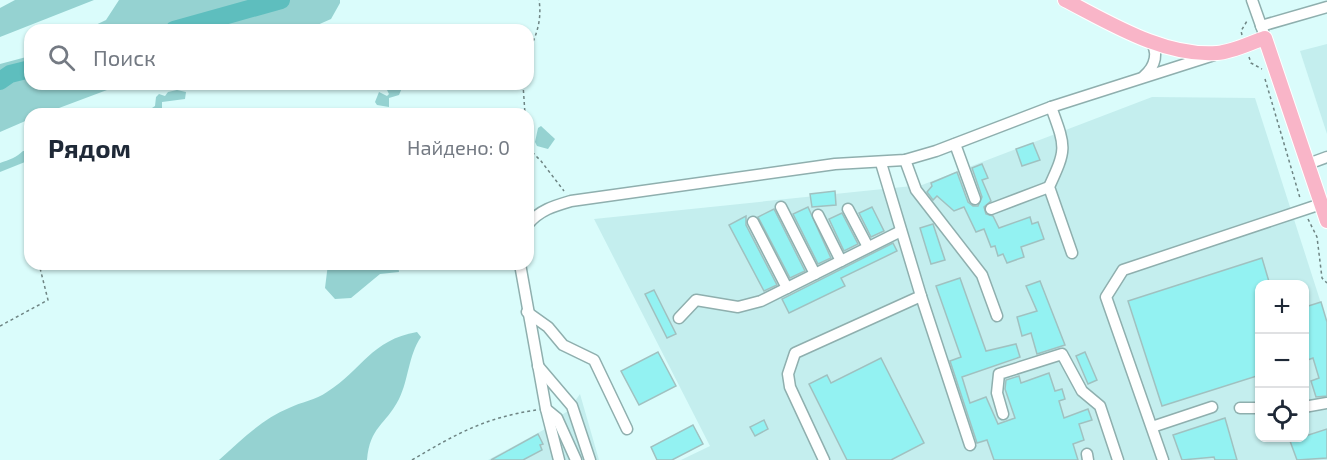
<!DOCTYPE html>
<html lang="ru">
<head>
<meta charset="utf-8">
<style>
	body { margin:0; font-family:"Exo 2",sans-serif; background:#f6f6f7; color:#1f2937 }
	.controls { position:absolute; right:18px; bottom:18px; display:grid; overflow:hidden; border-radius:12px; box-shadow:0 2px 4px #0004 }
	.controls button { width:54px; height:54px; display:grid; place-items:center; padding:0; border:0; border-bottom:2px solid #e0e1e3; background:#fff; color:#1f2937; font:30px sans-serif }
	.list { margin:0; padding:0; list-style:none }
	h2 { display:flex; justify-content:space-between; align-items:center; height:78px; margin:0; padding:0 24px; font-size:26px }
	h2 small { font-size:20px; font-weight:400; color:#747a83 }
	.icon { flex:none; width:33px; height:33px; fill:none; stroke:currentColor; stroke-width:2; stroke-linecap:round; stroke-linejoin:round }
	.map { position:relative; flex:none; width:1327px; height:460px; overflow:hidden }
	.search { position:absolute; background:#fff; box-shadow:0 2px 4px #0004; left:24px; top:24px; width:510px; height:66px; display:flex; align-items:center; gap:15px; box-sizing:border-box; padding:0 21px; border-radius:18px; color:#747a83; font-size:22px }
	.panel { position:absolute; background:#fff; box-shadow:0 2px 4px #0004; left:24px; top:108px; width:510px; height:162px; border-radius:18px }
	.map>svg:first-child { display:block }
	.built { fill:#c4eeee; fill-rule:evenodd }
	.green { fill:#95d2d1 }
	.lines { fill:none; stroke-linecap:round; stroke-linejoin:round }
	.river { stroke:#5ebebe; stroke-width:18 }
	.building { fill:#93f2f2; stroke:#a0c1c0; stroke-width:1.5 }
	.minor-casing { stroke:#8fafae; stroke-width:13 }
	.major-casing { stroke:#fff; stroke-width:16 }
	.path { stroke:#6e8483; stroke-width:1.5; stroke-dasharray:3 3; stroke-linecap:butt }
	.minor { stroke:#fff; stroke-width:10 }
	.major { stroke:#f9b5c8; stroke-width:14 }
</style>
</head>
<body>
<div class="map">
<svg width="1327" height="460" viewBox="0 0 1327 460">
	<rect width="100%" height="100%" fill="#dafcfb"/>
	<g class="built">
		<polygon points="1327,44 1327,134 1300,51"/>
		<path d="M 1152,97 L 1255,98 L 1327,322 L 1327,460 L 681,460 L 710,446 L 594,219 L 922,185 ZM 1260,284 L 1304,284 L 1304,438 L 1260,438 Z"/>
		<polygon points="580,394 599,460 488,460 547,428 547,424 568,411"/>
	</g>
	<g class="green">
		<polygon points="15,0 94,0 0,37 0,8"/>
		<polygon points="119,0 340,0 340,3 331,19 306,30 85,30 106,20"/>
		<polygon points="30,56 30,84 123,84 43,114 30,114 30,119 0,132 0,64"/>
		<polygon points="383,84 398,84 399,88 402,88 399,95 389,98 389,107 377,105 375,102 379,92 387,96 389,94 387,90 382,89"/>
		<polygon points="177,90 186,92 185,99 162,102 162,112 150,113 149,110 155,106 156,97 159,94 165,96 168,92"/>
		<polygon points="541,126 555,139 548,149 537,146 535,142 538,128"/>
		<path d="M 23,151 L 30,151 L 30,160 L 0,172 L 0,163 C 9,160 17,157 23,151 Z"/>
		<polygon points="328,264 398,264 399,272 380,274 351,298 335,299 325,288"/>
		<path d="M 417,332 L 421,337 C 408,356 409,379 399,399 C 385,426 370,426 367,460 L 219,460 C 240,441 262,419 289,408 C 301,402 316,400 327,392 C 362,370 371,340 417,332 Z"/>
	</g>
	<g class="lines">
		<g class="river">
			<polyline points="174,30 281,0"/>
			<polyline points="0,81 10,74 30,69"/>
		</g>
	</g>
	<g class="building">
		<polygon points="1033,143 1040,160 1022,166 1016,149"/>
		<polygon points="982,164 988,178 982,180 991,201 984,207 986,214 993,216 999,228 1030,217 1032,224 1038,222 1044,239 1021,247 1024,257 1007,263 1003,254 998,256 995,246 991,247 984,229 976,232 964,207 954,211 937,196 933,200 927,192 932,186 931,183 957,172 968,202 973,206 978,206 982,197 972,168"/>
		<polygon points="835,191 836,205 812,207 810,194"/>
		<polygon points="808,207 831,258 818,264 793,214"/>
		<polygon points="872,207 884,231 871,237 859,213"/>
		<polygon points="774,209 805,271 790,278 758,217"/>
		<polygon points="842,213 858,244 844,251 829,219"/>
		<polygon points="746,216 746,225 777,285 764,291 729,225"/>
		<polygon points="933,224 945,260 931,264 920,228"/>
		<polygon points="893,243 897,251 841,278 845,286 789,313 782,299"/>
		<polygon points="1262,258 1270,285 1260,285 1260,375 1162,406 1128,301"/>
		<polygon points="960,278 986,351 1016,344 1020,357 962,377 970,403 986,397 998,424 1015,418 1005,389 1006,380 1019,376 1021,383 1049,373 1055,391 1062,389 1065,399 1059,401 1064,418 1088,409 1092,420 1079,424 1084,440 1073,444 1078,460 994,460 987,440 977,443 950,361 961,357 936,286"/>
		<polygon points="1040,281 1065,345 1037,354 1031,333 1022,336 1017,317 1037,311 1026,286"/>
		<polygon points="654,290 676,334 667,338 645,294"/>
		<polygon points="1321,302 1327,322 1327,396 1316,397 1311,381 1319,378 1313,358 1305,361 1305,307"/>
		<polygon points="658,352 676,386 639,405 621,371"/>
		<polygon points="1085,352 1097,380 1088,384 1076,356"/>
		<polygon points="881,358 924,443 891,460 847,460 809,384 827,375 831,383"/>
		<polygon points="1225,418 1237,460 1215,460 1214,457 1182,460 1173,435"/>
		<polygon points="764,420 768,429 755,436 750,427"/>
		<polygon points="693,425 703,444 672,460 657,460 651,447"/>
		<polygon points="1327,429 1327,458 1297,460 1290,441"/>
		<polygon points="538,434 543,444 540,445 542,450 523,460 491,460"/>
	</g>
	<g class="lines">
		<defs>
			<g id="minor">
				<polyline points="1252,0 1263,31"/>
				<polyline points="1261,26 1327,7"/>
				<path d="M 1144,76 C 1155,67 1160,51 1149,40"/>
				<path d="M 1051,107 C 1066,148 1067,148 1049,187 L 1072,253"/>
				<polyline points="955,144 975,199"/>
				<polyline points="905,160 916,190 982,275 997,316"/>
				<polyline points="1308,164 1327,157"/>
				<polyline points="781,207 815,274"/>
				<polyline points="848,209 868,247"/>
				<polyline points="991,209 1049,187"/>
				<polyline points="818,215 841,261"/>
				<polyline points="753,222 787,288"/>
				<path d="M 528,224 C 540,210 554,206 571,201 L 835,164 L 905,160 L 936,151 L 1051,107 L 1214,55"/>
				<polyline points="520,264 546,409 559,460"/>
				<polyline points="921,296 970,445"/>
				<polyline points="527,312 548,327 563,345 594,360 627,429"/>
				<polyline points="679,318 696,300 738,307 761,301 901,231"/>
				<polyline points="538,366 572,406 590,460"/>
				<polyline points="1304,407 1327,403"/>
				<polyline points="1240,408 1260,408"/>
				<polyline points="546,409 557,418 576,460"/>
				<polyline points="1003,414 997,393 999,374 1062,354 1082,391 1100,406 1118,460"/>
				<polyline points="1152,427 1212,407"/>
				<polyline points="1087,454 1088,460"/>
				<polyline points="824,460 790,387 788,374 795,353 921,296 881,163"/>
				<polyline points="1163,460 1106,297 1123,270 1321,204"/>
			</g>
			<path id="major" d="M 1065,0 C 1110,23 1164,57 1217,53 C 1232,52 1250,43 1265,38 L 1327,221"/>
		</defs>
		<use href="#minor" class="minor-casing"/>
		<use href="#major" class="major-casing"/>
		<g class="path">
			<polyline points="1242,35 1241,31 1247,21"/>
			<path d="M 528,52 C 537,35 542,19 539,0"/>
			<polyline points="1249,57 1251,63 1262,69"/>
			<polyline points="1265,79 1300,198"/>
			<polyline points="523,84 525,114"/>
			<polyline points="528,148 541,161 564,191"/>
			<polyline points="1308,219 1317,237 1322,278 1327,283"/>
			<polyline points="0,326 48,300 39,264"/>
			<path d="M 412,460 C 456,434 484,418 536,410"/>
		</g>
		<use href="#minor" class="minor"/>
		<use href="#major" class="major"/>
	</g>
</svg>
<div class="controls">
<button>+</button>
<button>−</button>
<button><svg class="icon" aria-label="locate" viewBox="0 0 24 24"><circle cx="12" cy="12" r="6"/><path d="M12 2v4M12 18v4M2 12h4M18 12h4"/></svg></button>
</div>
<div class="search"><svg class="icon" aria-label="search" viewBox="0 0 24 24"><circle cx="10" cy="10" r="6"/><path d="M15 15l6 6"/></svg>Поиск</div>
<section class="panel">
<h2>Рядом<small>Найдено: 0</small></h2>
<ul class="list">
</ul>
</section>
</div>
</body>
</html>
